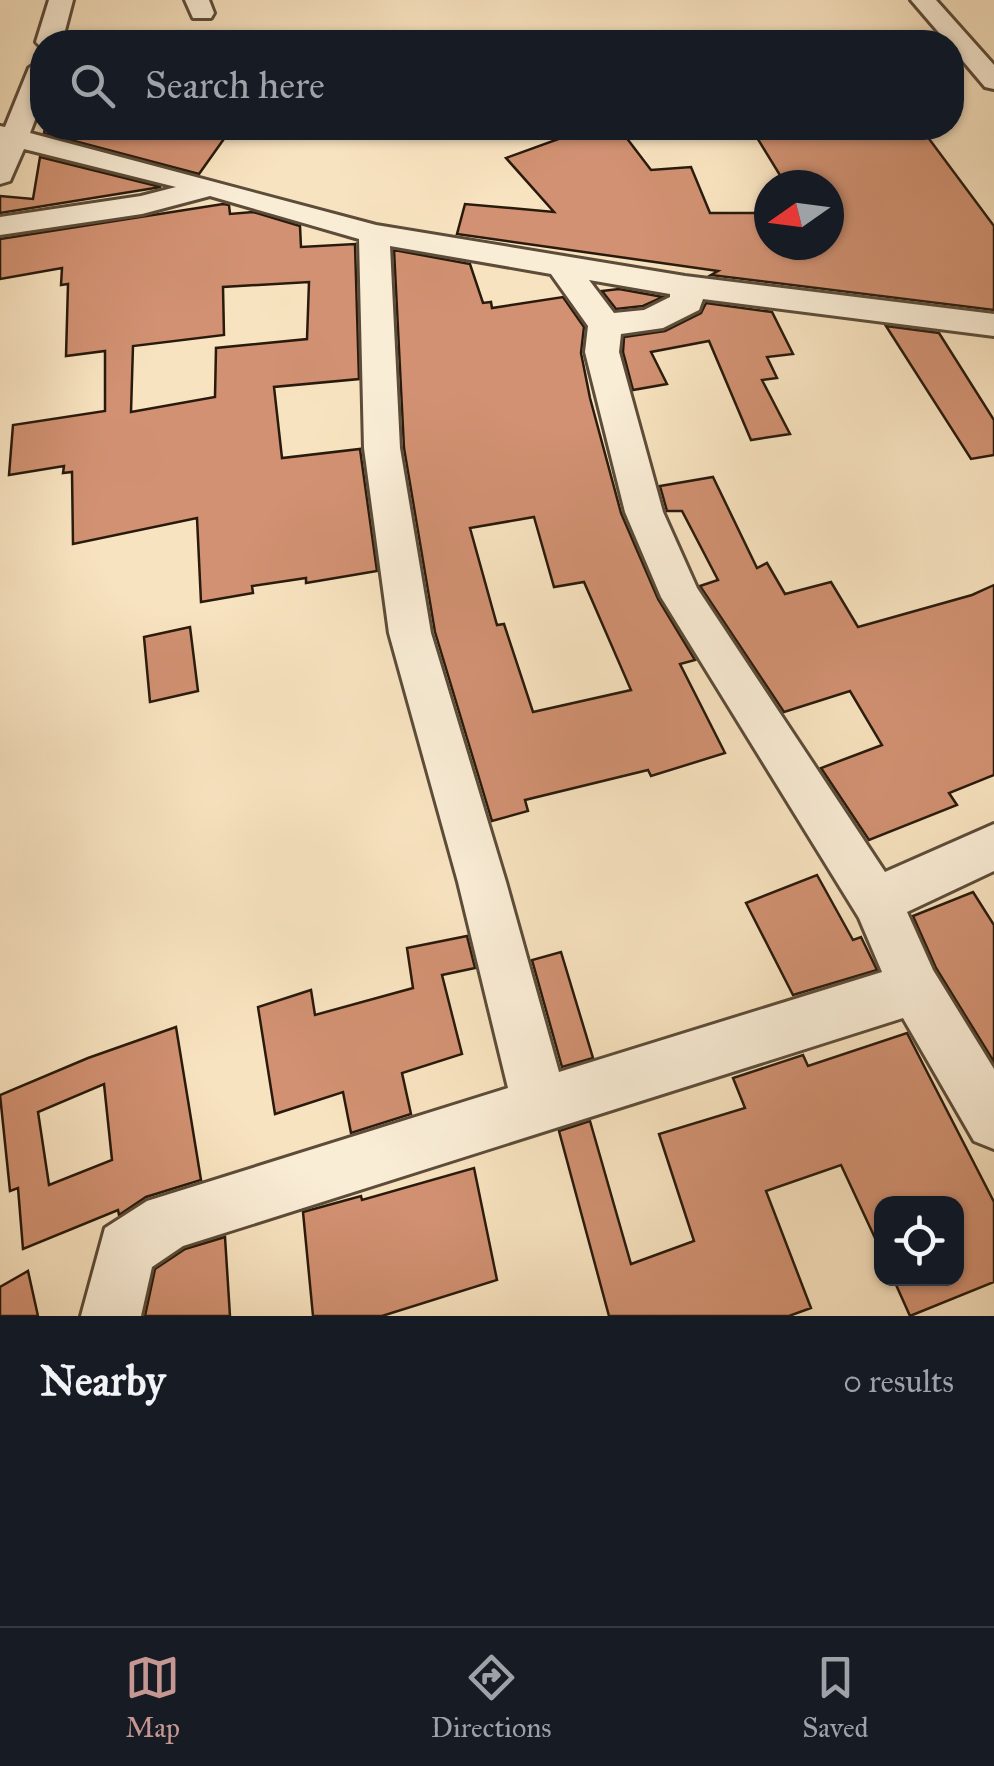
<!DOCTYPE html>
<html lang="en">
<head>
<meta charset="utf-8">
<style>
	body { margin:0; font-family:"IM FELL Great Primer",serif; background:#242831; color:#f1f3f6 }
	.controls { position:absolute; right:30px; bottom:30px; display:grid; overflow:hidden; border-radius:20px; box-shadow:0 2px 8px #0004 }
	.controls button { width:90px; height:90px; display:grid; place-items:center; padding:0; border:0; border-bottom:2px solid #363941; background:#171b24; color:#f1f3f6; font:50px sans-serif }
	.compass { position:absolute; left:754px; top:170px; width:90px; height:90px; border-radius:50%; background:#171b24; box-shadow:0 2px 8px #0004; rotate:256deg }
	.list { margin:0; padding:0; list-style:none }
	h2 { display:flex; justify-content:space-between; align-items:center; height:130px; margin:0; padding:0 40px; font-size:42px }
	h2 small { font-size:32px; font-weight:400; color:#9ea1a6 }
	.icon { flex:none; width:55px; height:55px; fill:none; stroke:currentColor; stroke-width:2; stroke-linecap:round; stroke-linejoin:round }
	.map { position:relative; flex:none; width:994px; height:1316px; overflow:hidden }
	.search { position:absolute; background:#171b24; box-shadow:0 2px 8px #0004; left:30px; right:30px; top:30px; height:110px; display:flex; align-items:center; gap:25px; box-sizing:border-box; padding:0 35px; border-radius:40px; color:#9ea1a6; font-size:38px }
	.sheet { height:310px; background:#171b24 }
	nav { display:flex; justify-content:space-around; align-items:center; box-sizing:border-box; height:140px; border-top:2px solid #363941; background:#171b24; font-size:28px; color:#9ea1a6 }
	nav a { display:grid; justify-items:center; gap:5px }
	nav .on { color:#c59692 }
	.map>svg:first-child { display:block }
	.building { fill:#d19172; stroke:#281a0c; stroke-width:2.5; fill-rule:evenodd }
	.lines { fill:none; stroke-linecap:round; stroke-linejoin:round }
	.minor-casing { stroke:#5c4c39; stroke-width:6 }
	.minor { fill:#faedd6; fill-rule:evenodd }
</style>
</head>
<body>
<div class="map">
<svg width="994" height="1316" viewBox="0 0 994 1316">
	<rect width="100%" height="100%" fill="#f8e3c0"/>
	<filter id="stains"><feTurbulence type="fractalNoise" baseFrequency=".002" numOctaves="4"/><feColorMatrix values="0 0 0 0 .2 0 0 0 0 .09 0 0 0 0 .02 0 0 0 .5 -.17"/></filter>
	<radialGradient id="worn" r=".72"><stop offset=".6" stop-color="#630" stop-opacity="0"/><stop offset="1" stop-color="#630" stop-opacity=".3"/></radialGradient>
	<g class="building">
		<polygon points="45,128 211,128 209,134 226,136 199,174 44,133"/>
		<polygon points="606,128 619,128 651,170 691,167 710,213 769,213 769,245 829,245 829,185 786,185 756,136 820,128 921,128 994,226 994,310 711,275 718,271 457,234 465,204 554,212 506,158 575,133"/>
		<polygon points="40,157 161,187 0,213 0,196 33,199"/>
		<path d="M 223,204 L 229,205 L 230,214 L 253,212 L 300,226 L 301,247 L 355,244 L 359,379 L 274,387 L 282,458 L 360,449 L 377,571 L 306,583 L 306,578 L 252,586 L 253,593 L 201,602 L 197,518 L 73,544 L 72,472 L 63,473 L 64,466 L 9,475 L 13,425 L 105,411 L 105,351 L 66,356 L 68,284 L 61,285 L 62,268 L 0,279 L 0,239 ZM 309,282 L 307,339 L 216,348 L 215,397 L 131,412 L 133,346 L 224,335 L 223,287 Z"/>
		<path d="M 394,250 L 470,264 L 483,303 L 491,302 L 492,308 L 563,297 L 584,327 L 581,353 L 590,398 L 621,513 L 658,599 L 695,660 L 680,664 L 725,753 L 651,776 L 648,770 L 525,800 L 528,811 L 492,821 L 435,632 L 404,448 ZM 534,517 L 554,587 L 584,582 L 631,690 L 533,712 L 504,624 L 497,625 L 470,528 Z"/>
		<polygon points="619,289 663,297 643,306 616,309 602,291"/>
		<polygon points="706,303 772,312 793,354 767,357 777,378 762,380 790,434 751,440 709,341 651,352 667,384 633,390 623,352 624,337 665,331 701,313"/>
		<polygon points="886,326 939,333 994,420 994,455 971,459"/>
		<polygon points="713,477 757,568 767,563 785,594 831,582 858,627 972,595 994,585 994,775 949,793 957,805 869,840 821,768 882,745 850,691 784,712 700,586 718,580 682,511 667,511 660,486"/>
		<polygon points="190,627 198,691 150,702 144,637"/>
		<polygon points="817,875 853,940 861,937 877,970 793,995 746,903"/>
		<polygon points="973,892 994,925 994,1062 936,968 913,916"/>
		<polygon points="467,936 475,968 442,975 462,1054 402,1073 411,1114 351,1133 343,1092 275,1114 258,1007 311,990 315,1015 413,988 407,948"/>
		<polygon points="561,952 593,1058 562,1067 532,960"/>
		<path d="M 176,1027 L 201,1180 L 146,1197 L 119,1215 L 118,1210 L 23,1249 L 18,1188 L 10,1191 L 0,1095 L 88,1058 ZM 104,1084 L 112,1160 L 49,1185 L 38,1112 Z"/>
		<polygon points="907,1033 994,1202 994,1282 910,1316 893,1278 956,1278 956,1204 882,1204 882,1253 841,1165 766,1191 811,1308 789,1316 609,1316 559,1131 590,1121 631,1264 694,1241 659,1134 745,1108 733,1078 803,1055 808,1066"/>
		<polygon points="474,1168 497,1280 382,1316 313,1316 303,1212 361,1196 362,1200"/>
		<polygon points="225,1237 230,1316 145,1316 155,1269 185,1249"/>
		<polygon points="28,1271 38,1316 0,1316 0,1287"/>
	</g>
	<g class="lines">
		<defs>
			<g id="minor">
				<polygon points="49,0 73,0 62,42 42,42 42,48 36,42"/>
				<polygon points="185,0 209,0 214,13 211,18 193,18"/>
				<polygon points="911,0 936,0 994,65 994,89 985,87 952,48 952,42 947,42"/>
				<path d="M 42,60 L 42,101 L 30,133 L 376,225 L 685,276 L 994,314 L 994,336 L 703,299 L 699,310 L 663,328 L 621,334 L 619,352 L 663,512 L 697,588 L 885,872 L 994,824 L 994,871 L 907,912 L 933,970 L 994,1069 L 994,1149 L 974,1141 L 903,1018 L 183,1246 L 152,1267 L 141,1316 L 81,1316 L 105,1228 L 147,1201 L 508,1088 L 458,882 L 389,633 L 364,448 L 359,239 L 210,196 L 142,214 L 0,235 L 0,217 L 141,196 L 176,187 L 24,149 L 10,181 L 0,184 L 0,126 L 5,127 L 29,68 ZM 390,246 L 551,274 L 588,326 L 585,352 L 625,512 L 661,597 L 859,918 L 882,972 L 559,1072 L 506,882 L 431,633 L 400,448 ZM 589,280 L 670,294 L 670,297 L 644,310 L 614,313 Z"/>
			</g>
		</defs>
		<use href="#minor" class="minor-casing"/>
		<use href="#minor" class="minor"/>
	</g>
	<rect width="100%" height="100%" filter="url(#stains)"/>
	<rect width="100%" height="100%" fill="url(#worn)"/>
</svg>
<div class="controls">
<button><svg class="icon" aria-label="locate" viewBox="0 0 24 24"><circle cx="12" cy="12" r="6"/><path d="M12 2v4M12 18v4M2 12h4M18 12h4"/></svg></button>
</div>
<svg class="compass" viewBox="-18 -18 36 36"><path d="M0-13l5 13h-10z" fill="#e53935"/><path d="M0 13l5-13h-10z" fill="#9ea1a6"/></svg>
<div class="search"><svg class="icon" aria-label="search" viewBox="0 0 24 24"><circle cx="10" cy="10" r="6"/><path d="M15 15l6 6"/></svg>Search here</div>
</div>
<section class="sheet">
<h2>Nearby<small>0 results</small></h2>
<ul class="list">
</ul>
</section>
<nav>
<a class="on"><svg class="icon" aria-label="map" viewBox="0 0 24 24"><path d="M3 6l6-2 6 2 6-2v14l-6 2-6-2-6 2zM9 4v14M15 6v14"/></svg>Map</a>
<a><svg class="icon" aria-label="directions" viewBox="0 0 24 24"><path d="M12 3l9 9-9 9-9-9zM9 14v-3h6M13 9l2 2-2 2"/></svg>Directions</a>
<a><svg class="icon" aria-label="saved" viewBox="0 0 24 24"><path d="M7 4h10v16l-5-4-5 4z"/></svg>Saved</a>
</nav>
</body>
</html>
